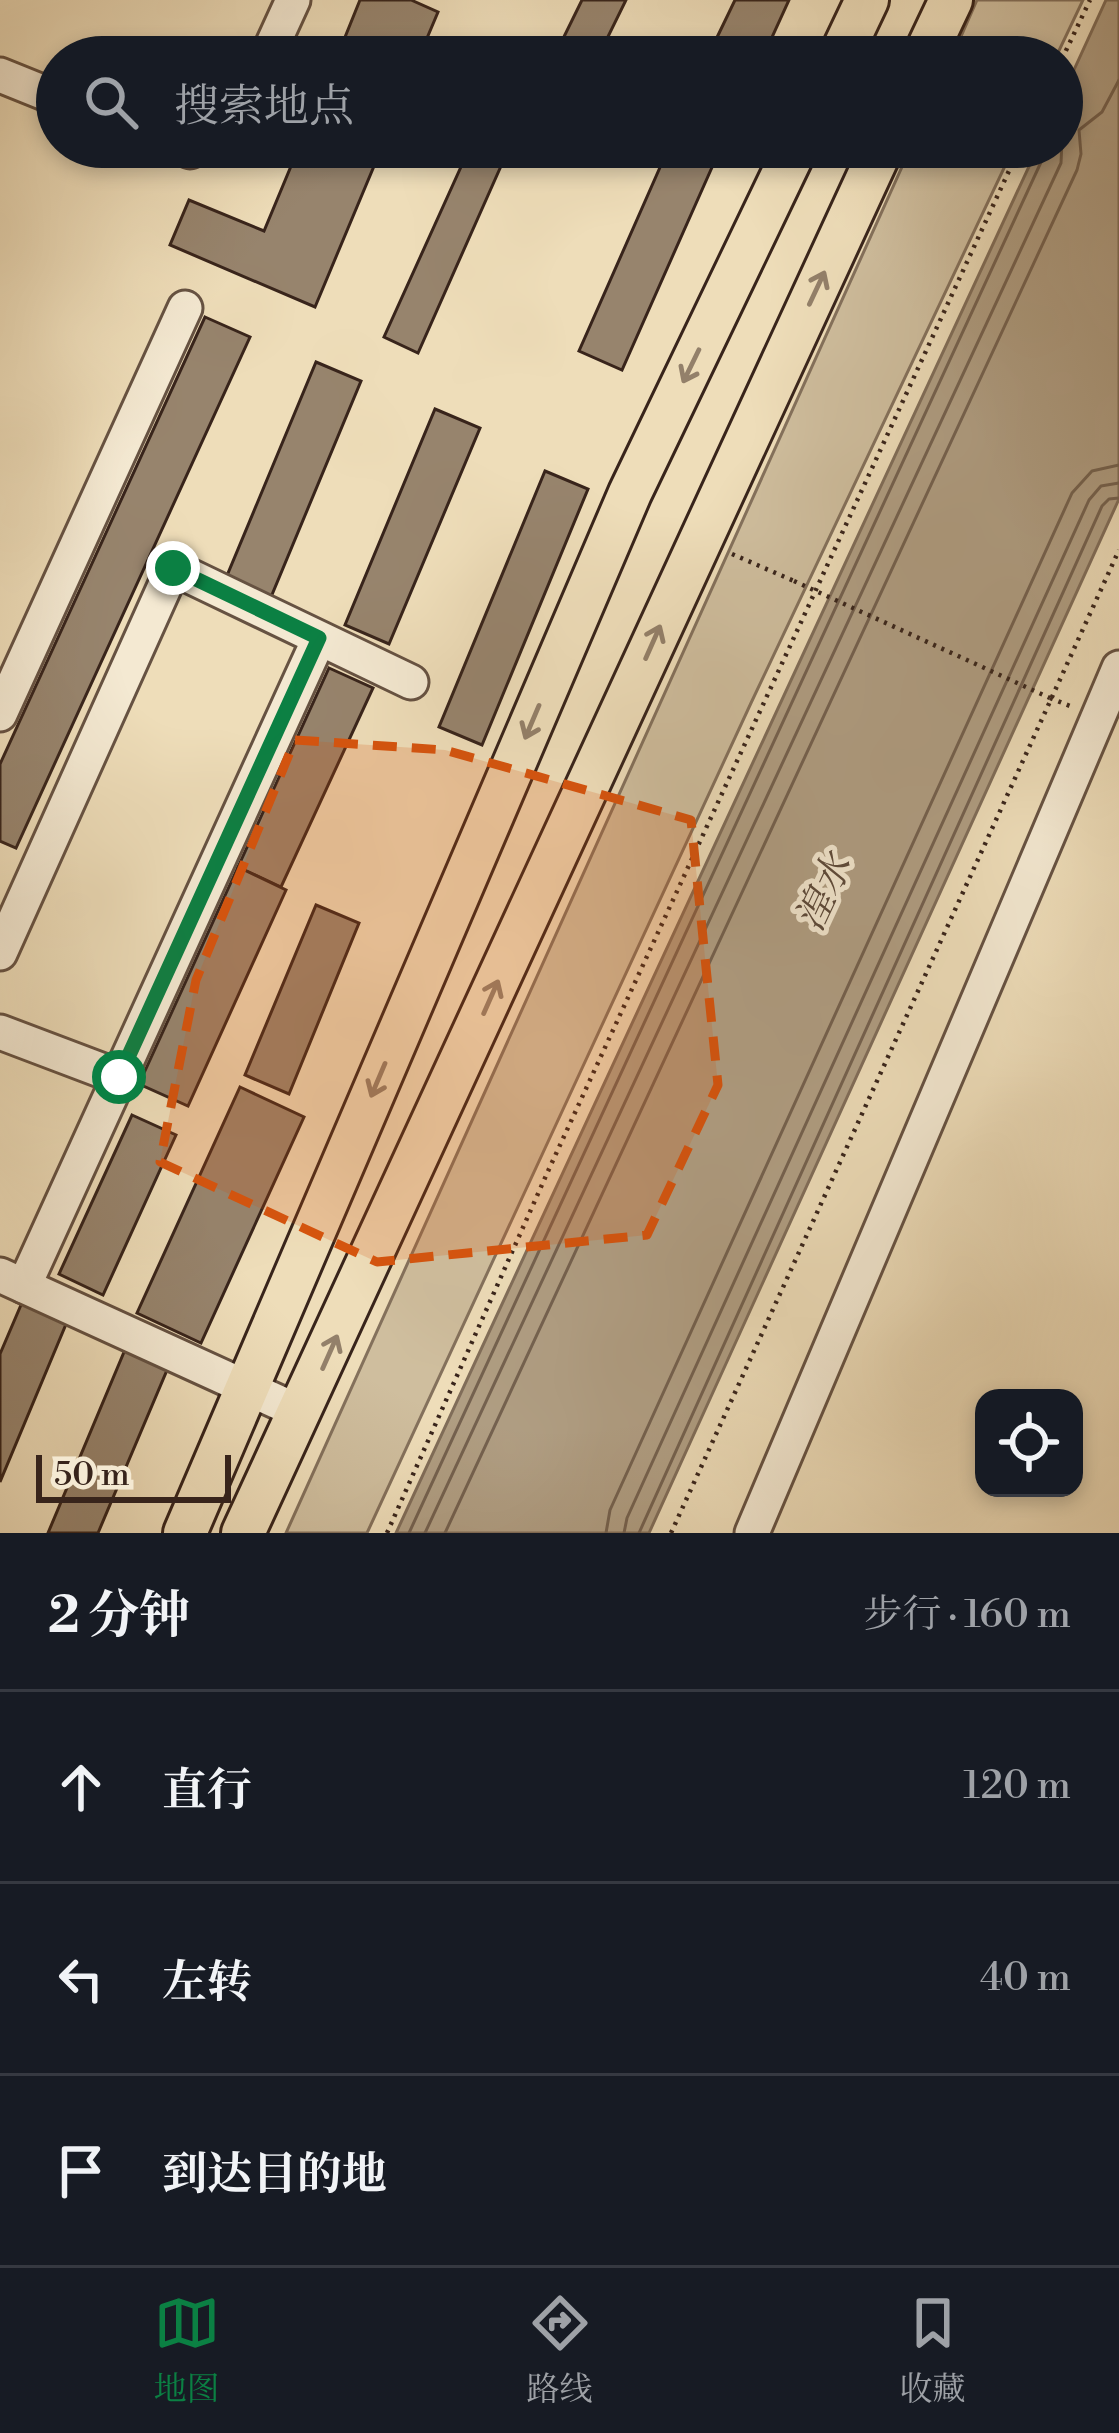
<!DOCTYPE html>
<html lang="zh">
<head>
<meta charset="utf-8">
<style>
	body { margin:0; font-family:"Libre Bodoni","Noto Serif SC",serif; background:#242831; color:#f1f3f6 }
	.controls { position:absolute; right:36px; bottom:36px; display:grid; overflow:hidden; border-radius:24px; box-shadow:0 6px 18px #0003 }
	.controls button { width:108px; height:108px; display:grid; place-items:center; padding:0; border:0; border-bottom:3px solid #363941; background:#171b24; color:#f1f3f6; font:60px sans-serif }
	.scale { position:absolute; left:36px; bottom:30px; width:195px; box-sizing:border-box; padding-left:12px; border:6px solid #38241b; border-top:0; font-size:33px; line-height:42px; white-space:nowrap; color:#38241b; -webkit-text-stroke:9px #f4e9d2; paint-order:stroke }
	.stop { position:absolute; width:36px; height:36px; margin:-27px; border:9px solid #0b8043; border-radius:50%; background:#fff }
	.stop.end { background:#0b8043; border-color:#fff; box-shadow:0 3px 12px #0008 }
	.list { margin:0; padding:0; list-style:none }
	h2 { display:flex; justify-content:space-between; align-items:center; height:156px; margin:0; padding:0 48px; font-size:51px }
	h2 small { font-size:39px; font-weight:400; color:#9ea1a6 }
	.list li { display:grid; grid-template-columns:78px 1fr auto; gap:36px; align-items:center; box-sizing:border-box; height:192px; padding:0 48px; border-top:3px solid #363941 }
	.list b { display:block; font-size:45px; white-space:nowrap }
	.list em { font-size:39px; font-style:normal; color:#9ea1a6 }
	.icon { flex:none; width:66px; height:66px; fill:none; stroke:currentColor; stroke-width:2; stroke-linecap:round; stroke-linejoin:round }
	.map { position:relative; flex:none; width:1119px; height:1533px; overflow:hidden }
	.search { position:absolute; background:#171b24; box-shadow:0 6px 18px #0003; left:36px; right:36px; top:36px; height:132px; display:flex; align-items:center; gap:30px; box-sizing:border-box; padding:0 42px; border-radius:66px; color:#9ea1a6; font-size:45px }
	.sheet { height:732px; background:#171b24 }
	nav { display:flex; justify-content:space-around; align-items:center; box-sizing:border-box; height:168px; border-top:3px solid #363941; background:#171b24; font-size:33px; color:#9ea1a6 }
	nav a { display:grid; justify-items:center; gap:6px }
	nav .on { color:#0b8043 }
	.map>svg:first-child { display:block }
	.green { fill:#cfbe9e; stroke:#84715c; stroke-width:3 }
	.water { fill:#b09e83; stroke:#806d59; stroke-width:3 }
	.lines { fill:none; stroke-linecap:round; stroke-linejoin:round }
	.shore { stroke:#74614f; stroke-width:3 }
	.building { fill:#97846d; stroke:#38241b; stroke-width:3 }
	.minor-casing { stroke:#665242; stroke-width:39 }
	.major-casing { stroke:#38241b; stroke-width:48 }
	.path { stroke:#38241b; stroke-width:4.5; stroke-dasharray:3 6; stroke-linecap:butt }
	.minor { stroke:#f4e9d2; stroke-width:33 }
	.major { stroke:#eeddb9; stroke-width:42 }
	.path-bridge { stroke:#38241b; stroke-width:4.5; stroke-dasharray:3 6; stroke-linecap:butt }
	.oneway { stroke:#93806a }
	.route { stroke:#0b8043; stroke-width:15 }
	.marked { fill:#d6540e; fill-opacity:0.2; stroke:#d6540e; stroke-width:9; stroke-dasharray:24 15; stroke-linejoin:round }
	.labels { text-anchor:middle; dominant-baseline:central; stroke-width:10; stroke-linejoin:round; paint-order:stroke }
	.water-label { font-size:39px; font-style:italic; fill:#5c493a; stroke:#f4e9d2 }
</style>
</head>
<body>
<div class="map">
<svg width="1119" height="1533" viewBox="0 0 1119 1533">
	<rect width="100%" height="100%" fill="#eeddb9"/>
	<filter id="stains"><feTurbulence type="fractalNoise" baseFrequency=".00167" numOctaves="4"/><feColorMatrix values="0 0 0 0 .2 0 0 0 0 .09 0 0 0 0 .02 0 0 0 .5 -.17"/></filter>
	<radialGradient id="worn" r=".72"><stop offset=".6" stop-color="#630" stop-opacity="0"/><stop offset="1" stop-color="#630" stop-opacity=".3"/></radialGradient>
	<g class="green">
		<polygon points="977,0 1083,0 1056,57 952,57"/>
		<polygon points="911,147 1014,147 751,703 367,1533 286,1533"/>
	</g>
	<polygon class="water" points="1106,0 1119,0 1119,499 649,1533 396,1533 1038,147 1062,147 1062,96"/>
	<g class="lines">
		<g class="shore">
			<polyline points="409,1533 1048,147"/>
			<polyline points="425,1533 1061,163 1062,140"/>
			<polyline points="445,1533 1077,170 1081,154 1079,130 1102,112 1119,80"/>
			<polyline points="606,1533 610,1510 1072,493 1092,471 1119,465"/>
			<polyline points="624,1533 627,1518 1089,500 1101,486 1119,483"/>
			<polyline points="639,1533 1102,506 1109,499 1119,498"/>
		</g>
	</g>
	<g class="building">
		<polygon points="360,0 411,0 438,12 419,57 337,57"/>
		<polygon points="582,0 626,0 598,57 554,57"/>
		<polygon points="735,0 789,0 763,57 709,54"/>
		<polygon points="299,147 382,147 315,307 170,245 189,200 264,231"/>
		<polygon points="470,147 483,147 505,157 418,353 384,337"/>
		<polygon points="669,147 721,147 622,370 579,351"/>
		<polygon points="205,317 250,337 16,848 0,841 0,764"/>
		<polygon points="316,362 361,381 271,597 226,578"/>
		<polygon points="435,409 480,428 389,644 345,625"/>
		<polygon points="545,471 588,489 482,745 439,727"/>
		<polygon points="329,668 373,688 281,887 238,867"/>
		<polygon points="238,867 286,890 188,1106 139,1084"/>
		<polygon points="316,905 359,923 289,1094 245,1075"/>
		<polygon points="240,1087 304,1117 201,1343 137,1313"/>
		<polygon points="132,1115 176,1135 103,1295 59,1274"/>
		<polygon points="24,1298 69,1317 0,1482 0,1354"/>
		<polygon points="127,1345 170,1363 98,1533 48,1533"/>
	</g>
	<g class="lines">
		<defs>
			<g id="minor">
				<polyline points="267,57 293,0"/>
				<polyline points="0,75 57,98"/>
				<polyline points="180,147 190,151 194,147"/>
				<polyline points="0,714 185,308"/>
				<polyline points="0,953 173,568 411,682"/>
				<polyline points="0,1032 119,1077"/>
				<polyline points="0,1275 302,1413"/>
				<polyline points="24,1286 319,639"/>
				<polyline points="752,1533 1119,668"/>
			</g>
			<g id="major">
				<polyline points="840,57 867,0"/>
				<polyline points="924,57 951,0"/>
				<polyline points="185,1533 630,493 796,147"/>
				<polyline points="243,1533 882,147"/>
			</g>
		</defs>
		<use href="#minor" class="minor-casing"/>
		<use href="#major" class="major-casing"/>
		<g class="path">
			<polyline points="1062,59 1090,0"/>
			<polyline points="732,554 794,581"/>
			<polyline points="1050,698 1070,706"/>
			<polyline points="387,1533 549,1169 1020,147"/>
			<polyline points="671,1533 1119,550"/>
		</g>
		<use href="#minor" class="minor"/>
		<use href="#major" class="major"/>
		<polyline class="path-bridge" points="794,581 1050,698"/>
	</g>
	<defs><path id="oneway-shaft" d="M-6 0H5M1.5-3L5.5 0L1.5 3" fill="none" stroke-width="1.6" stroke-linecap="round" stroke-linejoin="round" transform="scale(3)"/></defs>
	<g class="oneway">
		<use href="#oneway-shaft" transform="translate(817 288) rotate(-65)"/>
		<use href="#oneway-shaft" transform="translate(691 366) rotate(116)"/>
		<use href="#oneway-shaft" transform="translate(653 642) rotate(-66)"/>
		<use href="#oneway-shaft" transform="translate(532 722) rotate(113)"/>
		<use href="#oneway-shaft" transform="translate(491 997) rotate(-66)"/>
		<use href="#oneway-shaft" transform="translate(378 1080) rotate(113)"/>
		<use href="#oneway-shaft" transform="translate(330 1352) rotate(-66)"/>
	</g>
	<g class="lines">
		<polyline class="route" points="119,1077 319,638 173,568"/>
	</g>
	<path class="marked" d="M 295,740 L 445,750 L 691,820 L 718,1085 L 647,1235 L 377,1262 L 160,1162 L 196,980 Z"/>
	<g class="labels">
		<g class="water-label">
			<text transform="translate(825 893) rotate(-65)">湟水</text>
		</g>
	</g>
	<rect width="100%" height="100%" filter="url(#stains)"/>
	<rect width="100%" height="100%" fill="url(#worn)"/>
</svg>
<div class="controls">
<button><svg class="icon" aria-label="locate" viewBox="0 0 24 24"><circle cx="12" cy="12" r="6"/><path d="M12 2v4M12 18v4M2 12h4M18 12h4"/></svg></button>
</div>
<div class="scale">50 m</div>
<div class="stop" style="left:119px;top:1077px"></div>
<div class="stop end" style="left:173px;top:568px"></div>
<div class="search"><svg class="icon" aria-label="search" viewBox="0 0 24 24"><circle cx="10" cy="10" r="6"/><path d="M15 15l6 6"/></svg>搜索地点</div>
</div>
<section class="sheet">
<h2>2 分钟<small>步行 · 160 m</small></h2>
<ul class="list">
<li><svg class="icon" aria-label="ahead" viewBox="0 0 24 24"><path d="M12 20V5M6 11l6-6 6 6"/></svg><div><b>直行</b></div><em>120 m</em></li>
<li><svg class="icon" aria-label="left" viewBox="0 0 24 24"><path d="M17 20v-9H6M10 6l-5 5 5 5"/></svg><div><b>左转</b></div><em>40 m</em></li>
<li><svg class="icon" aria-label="arrive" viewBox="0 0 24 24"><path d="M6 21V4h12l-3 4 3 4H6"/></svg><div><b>到达目的地</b></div></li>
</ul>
</section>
<nav>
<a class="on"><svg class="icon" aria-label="map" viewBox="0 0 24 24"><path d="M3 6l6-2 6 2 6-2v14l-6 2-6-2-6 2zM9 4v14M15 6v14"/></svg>地图</a>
<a><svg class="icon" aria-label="directions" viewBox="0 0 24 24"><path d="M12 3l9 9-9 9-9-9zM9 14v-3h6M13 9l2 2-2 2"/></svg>路线</a>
<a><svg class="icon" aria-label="saved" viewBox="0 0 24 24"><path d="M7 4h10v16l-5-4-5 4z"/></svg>收藏</a>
</nav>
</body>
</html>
